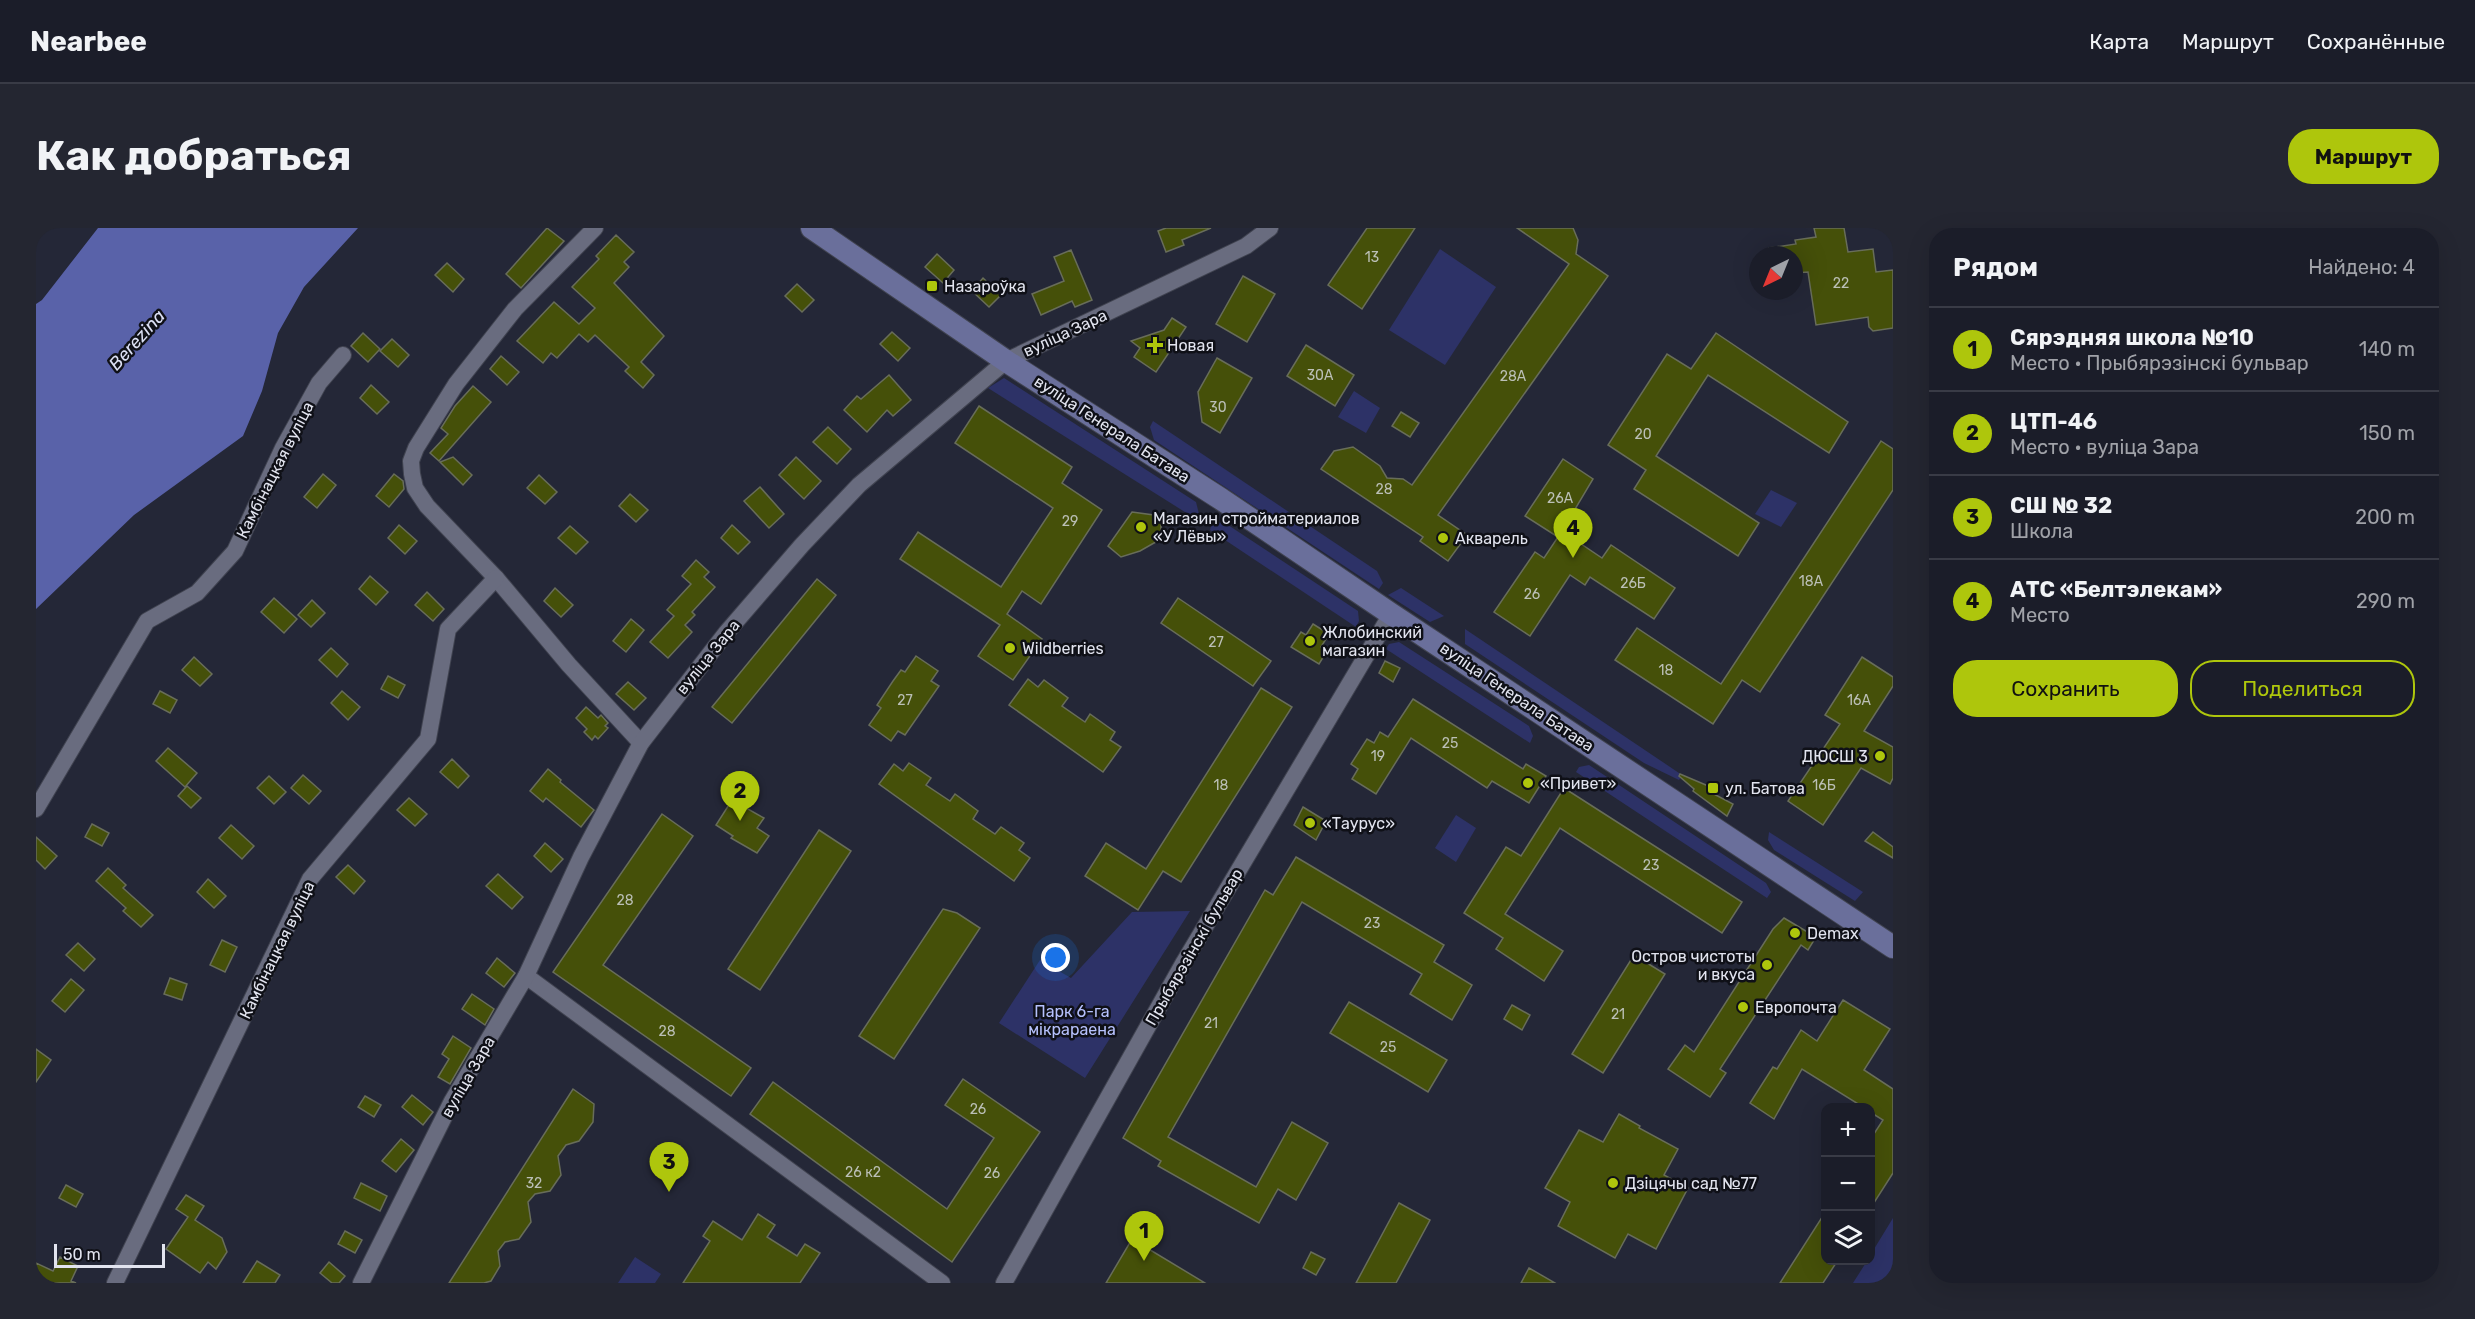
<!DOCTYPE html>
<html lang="ru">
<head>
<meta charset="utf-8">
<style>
	body { margin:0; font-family:Rubik,sans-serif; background:#242631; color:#f1f3f6 }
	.controls { position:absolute; right:18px; bottom:18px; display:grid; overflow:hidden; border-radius:12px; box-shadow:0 6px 24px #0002 }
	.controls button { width:54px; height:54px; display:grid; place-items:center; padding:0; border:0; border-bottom:2px solid #393b46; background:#1b1d29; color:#f1f3f6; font:30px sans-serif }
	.compass { position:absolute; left:1713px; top:18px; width:54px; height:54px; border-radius:50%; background:#1b1d29; box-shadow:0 6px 24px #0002; rotate:223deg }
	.scale { position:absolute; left:18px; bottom:15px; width:111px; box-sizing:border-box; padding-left:6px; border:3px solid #e2e4ef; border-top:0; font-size:16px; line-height:21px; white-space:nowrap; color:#e2e4ef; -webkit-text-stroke:4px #0f1017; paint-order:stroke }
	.you { position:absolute; left:1020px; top:730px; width:21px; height:21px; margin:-15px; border:4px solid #fff; border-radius:50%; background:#1a73e8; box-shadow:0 0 0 9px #1a73e833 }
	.badge { display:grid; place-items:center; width:39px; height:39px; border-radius:50%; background:#aec60c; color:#111; font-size:20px; font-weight:700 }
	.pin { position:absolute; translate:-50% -50px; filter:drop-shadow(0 2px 3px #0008) }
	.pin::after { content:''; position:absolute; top:32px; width:21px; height:18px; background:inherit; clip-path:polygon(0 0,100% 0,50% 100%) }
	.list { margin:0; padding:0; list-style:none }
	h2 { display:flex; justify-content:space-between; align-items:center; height:78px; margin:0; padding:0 24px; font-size:26px }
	h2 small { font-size:20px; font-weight:400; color:#a0a2a8 }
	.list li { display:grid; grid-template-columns:39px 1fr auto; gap:18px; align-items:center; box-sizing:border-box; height:84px; padding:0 24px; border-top:2px solid #393b46 }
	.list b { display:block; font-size:22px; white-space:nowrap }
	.list p { margin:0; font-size:20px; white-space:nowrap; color:#a0a2a8 }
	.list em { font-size:20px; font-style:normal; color:#a0a2a8 }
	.actions { display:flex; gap:12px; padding:18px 24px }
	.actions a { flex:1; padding:14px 0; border:2px solid #aec60c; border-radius:24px; text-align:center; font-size:21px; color:#aec60c }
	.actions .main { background:#aec60c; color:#111 }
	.icon { flex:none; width:33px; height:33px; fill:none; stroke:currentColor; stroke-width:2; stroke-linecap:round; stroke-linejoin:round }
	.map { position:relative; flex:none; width:1857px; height:1055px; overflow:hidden; border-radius:24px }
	header { display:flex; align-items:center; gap:36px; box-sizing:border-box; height:84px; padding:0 30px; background:#1b1d29; border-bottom:2px solid #393b46 }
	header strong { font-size:28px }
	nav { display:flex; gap:33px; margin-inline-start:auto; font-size:21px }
	.intro { display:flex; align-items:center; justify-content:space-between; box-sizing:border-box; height:144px; padding:0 36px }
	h1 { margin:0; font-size:42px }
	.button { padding:15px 27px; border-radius:24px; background:#aec60c; color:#111; font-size:21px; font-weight:700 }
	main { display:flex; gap:36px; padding:0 36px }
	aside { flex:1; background:#1b1d29; border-radius:24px; box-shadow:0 6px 24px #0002 }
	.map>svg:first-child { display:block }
	.green { fill:#2d3267 }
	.water { fill:#5962a9 }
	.building { fill:#455009; stroke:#686d5a; stroke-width:1.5 }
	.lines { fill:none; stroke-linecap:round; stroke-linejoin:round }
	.street-casing { stroke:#404350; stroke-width:18 }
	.secondary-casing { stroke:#404350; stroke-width:24 }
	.street { stroke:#696c7f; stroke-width:16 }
	.secondary { stroke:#6a6f9b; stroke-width:22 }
	.poi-dot { fill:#aec60c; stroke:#0f1017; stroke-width:2 }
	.labels { text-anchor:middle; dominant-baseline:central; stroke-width:5; stroke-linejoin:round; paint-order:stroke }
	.number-label { font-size:14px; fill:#bbbfb6 }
	.poi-label { font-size:16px; fill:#e2e4ef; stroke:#0f1017; text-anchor:start }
	.street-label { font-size:16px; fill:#e2e4ef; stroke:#0f1017 }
	.park-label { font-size:16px; fill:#b6c1fd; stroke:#0f1017 }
	.water-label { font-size:18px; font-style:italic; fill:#dce0f5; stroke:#0f1017 }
</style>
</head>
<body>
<header>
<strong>Nearbee</strong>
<nav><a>Карта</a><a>Маршрут</a><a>Сохранённые</a></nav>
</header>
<div class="intro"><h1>Как добраться</h1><a class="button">Маршрут</a></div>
<main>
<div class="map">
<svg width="1857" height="1055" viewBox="0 0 1857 1055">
	<rect width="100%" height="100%" fill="#242737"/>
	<g class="green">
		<polygon points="1404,21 1460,59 1409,137 1353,102"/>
		<polygon points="968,150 1160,274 1163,286 1160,291 952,160"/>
		<polygon points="1318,163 1344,180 1330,205 1302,189"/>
		<polygon points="1117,193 1341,343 1347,355 1343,361 1118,212 1114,199"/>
		<polygon points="1735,262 1761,275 1745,299 1719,286"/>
		<polygon points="1176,294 1189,295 1322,383 1323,393 1320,399 1174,302"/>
		<polygon points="1365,360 1408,388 1394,394 1352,367"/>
		<polygon points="1429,401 1646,547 1643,552 1608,535 1429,416"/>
		<polygon points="1363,414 1493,498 1497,508 1494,515 1350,421 1353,416"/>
		<polygon points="1553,537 1730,655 1735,664 1731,670 1540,544 1543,539"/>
		<polygon points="1420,587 1440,600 1420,634 1399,620"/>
		<polygon points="1733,604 1827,664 1819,673 1738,622 1732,612"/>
		<polygon points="1154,683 1049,850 963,795 1004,732 1035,750 1096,684"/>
		<polygon points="1857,990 1857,1044 1851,1055 1817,1055 1831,1033 1834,1032 1835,1026"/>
		<polygon points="599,1029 625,1046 619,1055 582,1055"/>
	</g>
	<polygon class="water" points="62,0 322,0 268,59 242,105 226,163 207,208 98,287 0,381 0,76 6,72"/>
	<g class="building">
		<polygon points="511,0 528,13 485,60 470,46"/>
		<polygon points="1130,0 1175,0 1146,12 1148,17 1130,24 1122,3"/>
		<polygon points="1331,0 1379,0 1326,81 1292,57"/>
		<polygon points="1481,0 1537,0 1542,12 1540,26 1572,48 1402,287 1431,307 1412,333 1384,313 1387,309 1285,241 1298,223 1317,219 1344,238 1351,250 1367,251 1376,257 1533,36"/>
		<polygon points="1778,0 1808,0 1812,24 1837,21 1840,44 1857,42 1857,100 1837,103 1833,99 1832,89 1780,97 1772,44 1758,45 1758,27 1734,27 1733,20 1760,16 1759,12 1780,9"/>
		<polygon points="580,7 598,24 588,34 593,39 578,55 628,108 605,134 618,147 607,160 589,143 593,139 559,107 552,114 543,106 521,130 515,125 507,135 481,113 518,74 543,96 559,80 536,59 563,31 560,28"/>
		<polygon points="1035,22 1056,72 1039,79 1036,73 1005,87 996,66 1028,53 1018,29"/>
		<polygon points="901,26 918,42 907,55 889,39"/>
		<polygon points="411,35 428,51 417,64 399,47"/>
		<polygon points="1207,48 1239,66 1211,114 1180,96"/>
		<polygon points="947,50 965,67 953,79 936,63"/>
		<polygon points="761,56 778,72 766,84 749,68"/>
		<polygon points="1136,90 1150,99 1120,144 1098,129 1104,120 1095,113 1128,102"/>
		<polygon points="856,104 874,120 862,133 844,116"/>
		<polygon points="327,105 344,121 332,134 315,118"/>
		<polygon points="1680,105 1812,194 1793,225 1672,147 1620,228 1723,295 1702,328 1598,261 1610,242 1572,217 1631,126 1655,141"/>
		<polygon points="356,111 373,127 362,139 344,123"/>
		<polygon points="1270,117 1318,147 1299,178 1251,148"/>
		<polygon points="465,128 483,144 471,157 454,141"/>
		<polygon points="1181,130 1216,150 1184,205 1166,194 1162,164"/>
		<polygon points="853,147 875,172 857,188 851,182 831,204 808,182 821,168 825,171"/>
		<polygon points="335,157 353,174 341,186 324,170"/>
		<polygon points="437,158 455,174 403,233 394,225 412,206 405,200 419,178"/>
		<polygon points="943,178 1036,239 1026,255 1066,282 1005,376 986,363 971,386 1006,411 977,452 942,428 964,397 864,331 882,304 965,359 1017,280 919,215"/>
		<polygon points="1365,184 1383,195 1374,209 1356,198"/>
		<polygon points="792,199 815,221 801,236 777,214"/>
		<polygon points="1845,213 1857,221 1857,262 1724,464 1706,452 1677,496 1579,432 1601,400 1685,456"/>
		<polygon points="417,229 436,247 427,257 404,234"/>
		<polygon points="760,229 785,253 768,271 743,247"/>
		<polygon points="1527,231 1557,251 1526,303 1566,330 1575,317 1639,360 1618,391 1554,349 1549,357 1534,347 1494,408 1458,384 1499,324 1508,330 1522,309 1489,288"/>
		<polygon points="287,246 300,257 281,280 268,269"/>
		<polygon points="358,246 367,253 368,261 353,279 340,268"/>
		<polygon points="503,247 521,264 509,276 491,260"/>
		<polygon points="724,259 748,286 733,300 708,273"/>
		<polygon points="594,266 612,282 600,294 583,278"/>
		<polygon points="1096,284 1125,288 1125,311 1104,323 1085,329 1072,318"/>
		<polygon points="363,297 381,313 369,326 352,310"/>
		<polygon points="696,297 714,314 702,326 685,310"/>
		<polygon points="534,298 552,314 540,326 522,310"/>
		<polygon points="660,332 673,344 668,349 679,359 656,384 659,387 649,397 656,404 632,430 614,414 638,388 631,382 655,356 646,348"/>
		<polygon points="334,348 352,364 340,377 323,361"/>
		<polygon points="781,351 800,367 696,495 676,479"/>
		<polygon points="519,360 537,377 525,389 508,373"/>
		<polygon points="391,364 408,381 397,393 379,377"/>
		<polygon points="238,370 261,391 248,405 225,384"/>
		<polygon points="1142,370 1235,433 1217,458 1125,395"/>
		<polygon points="276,372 289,385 275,399 262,387"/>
		<polygon points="595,391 608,402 590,424 577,413"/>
		<polygon points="1277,396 1293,406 1285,419 1291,423 1283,436 1255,419 1265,404 1270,407"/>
		<polygon points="295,420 312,436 301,449 283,432"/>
		<polygon points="880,428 902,443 895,453 903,458 869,507 862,503 855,513 833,497 845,480 841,477 857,453 865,442 869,444"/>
		<polygon points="158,429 176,446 164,458 146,442"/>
		<polygon points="1826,429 1857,449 1857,458 1828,503 1857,519 1857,550 1854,556 1825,540 1787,597 1752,573 1804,496 1789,487"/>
		<polygon points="1349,433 1364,440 1357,454 1343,445"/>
		<polygon points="352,448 369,457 362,470 345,461"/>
		<polygon points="992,451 1002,459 1008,452 1032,470 1026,478 1049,494 1054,486 1079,504 1074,512 1085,519 1067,544 973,477"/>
		<polygon points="592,454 610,470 598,482 580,466"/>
		<polygon points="1225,460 1256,479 1145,654 1127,643 1102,682 1049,648 1070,615 1110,641"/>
		<polygon points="124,463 141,472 134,485 117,476"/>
		<polygon points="306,463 324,479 312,492 295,475"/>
		<polygon points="1377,471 1487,541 1490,536 1510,548 1493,575 1456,553 1451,560 1375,510 1340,566 1316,551 1322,541 1315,536 1331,511 1338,515 1344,504 1352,509"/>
		<polygon points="550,479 562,490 565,487 572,495 569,498 572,500 562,511 559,508 556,512 548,504 551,501 540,490"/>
		<polygon points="132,520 161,545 149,559 120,533"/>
		<polygon points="416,531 433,548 422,560 404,544"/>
		<polygon points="873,535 895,550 890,557 914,573 919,566 942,583 937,591 959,606 965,599 988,615 983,622 994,630 978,653 843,556 858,536 867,543"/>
		<polygon points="512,541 525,552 524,554 558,582 545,599 510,570 507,574 494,563"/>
		<polygon points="1644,546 1677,560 1676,565 1697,576 1691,588 1657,563 1658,561 1643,548"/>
		<polygon points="267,547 285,563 273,576 255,560"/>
		<polygon points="233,548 250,564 238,576 221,560"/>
		<polygon points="151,558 165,570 155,580 142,568"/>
		<polygon points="1528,560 1706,674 1686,705 1524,600 1469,686 1527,723 1508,753 1460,721 1467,710 1428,685 1470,619 1485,628"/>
		<polygon points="373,570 391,586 379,598 361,582"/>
		<polygon points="696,572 728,590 721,600 733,608 721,625 695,610 697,608 680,597"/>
		<polygon points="1267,579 1290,593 1280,612 1258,597"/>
		<polygon points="626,586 657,608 567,737 715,840 695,868 517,744"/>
		<polygon points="56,596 73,605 66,618 49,609"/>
		<polygon points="195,597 218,618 206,631 183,610"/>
		<polygon points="783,602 815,623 724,762 692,741"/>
		<polygon points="1837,604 1857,619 1857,630 1829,613"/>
		<polygon points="0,609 21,628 9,641 0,632"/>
		<polygon points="509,615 527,631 515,644 498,628"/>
		<polygon points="1260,629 1408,717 1398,734 1436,757 1416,792 1374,766 1386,746 1266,674 1132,909 1220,959 1256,894 1292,915 1260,972 1242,961 1223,995 1122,938 1125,933 1087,910 1229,662 1237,667"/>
		<polygon points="312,637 329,653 318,666 300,649"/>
		<polygon points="72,640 90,657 87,660 117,687 105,699 87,683 90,680 60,653"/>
		<polygon points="462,646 487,669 476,681 450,658"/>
		<polygon points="172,651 190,668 178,680 161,664"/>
		<polygon points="907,681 921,685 944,700 858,831 823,808"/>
		<polygon points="1748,690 1780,709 1772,722 1765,717 1684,841 1690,845 1674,869 1632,841 1649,817 1658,824 1737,701"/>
		<polygon points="186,712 201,719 189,744 174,737"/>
		<polygon points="42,715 59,731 48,743 30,727"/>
		<polygon points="1598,727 1629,746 1567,845 1536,826"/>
		<polygon points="461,730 479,745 468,759 450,745"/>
		<polygon points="134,750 151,756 146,772 128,766"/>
		<polygon points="35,751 48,762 29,784 16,773"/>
		<polygon points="436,766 458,781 449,797 426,781"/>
		<polygon points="1807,772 1854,801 1828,842 1857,861 1857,945 1834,981 1834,912 1847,892 1834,884 1834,879 1827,879 1766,841 1738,891 1714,875 1737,839 1741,841 1765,802 1781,813"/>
		<polygon points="1313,774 1411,832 1392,864 1294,805"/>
		<polygon points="1476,777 1494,787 1486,802 1468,791"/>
		<polygon points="417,808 435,820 414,856 402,849 413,831 406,826"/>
		<polygon points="0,821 15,832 0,854"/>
		<polygon points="927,851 1004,904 916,1034 714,886 737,854 911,981 958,910 909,877"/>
		<polygon points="537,861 558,876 557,894 543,913 530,917 522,928 525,947 514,963 499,966 492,974 495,994 483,1011 469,1014 462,1023 464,1038 455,1053 448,1055 413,1055"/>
		<polygon points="376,867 397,884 387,897 366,879"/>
		<polygon points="329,868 345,877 338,889 322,879"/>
		<polygon points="1583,886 1604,898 1603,900 1642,921 1628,947 1652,960 1620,1021 1592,1006 1579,1030 1522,998 1534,974 1509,960 1543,902 1567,914"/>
		<polygon points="365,911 378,922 360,944 346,933"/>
		<polygon points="325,955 351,968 344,983 318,970"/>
		<polygon points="30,957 47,966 40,979 23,970"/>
		<polygon points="150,967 168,978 159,992 186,1010 191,1024 180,1041 172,1034 164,1045 130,1021 152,989 140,981"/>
		<polygon points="1363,975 1394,992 1360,1055 1320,1055"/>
		<polygon points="1790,983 1790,1032 1802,1032 1787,1055 1744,1055"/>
		<polygon points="722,986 739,997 731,1009 761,1028 769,1016 784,1025 764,1055 647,1055 674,1013 667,1008 677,993 706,1012"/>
		<polygon points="309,1003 326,1012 319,1025 302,1016"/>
		<polygon points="1096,1011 1169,1055 1070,1055"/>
		<polygon points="1275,1024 1289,1031 1280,1047 1267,1040"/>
		<polygon points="24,1029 42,1038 35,1053 40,1055 7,1055 0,1051 0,1035 17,1043"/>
		<polygon points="221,1033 244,1047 239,1055 207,1055"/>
		<polygon points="293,1034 309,1048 303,1055 296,1055 284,1045"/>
		<polygon points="1493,1040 1519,1055 1485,1055"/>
	</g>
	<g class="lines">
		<defs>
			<g id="street">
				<polyline points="559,0 479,81 420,156 380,220 375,233 376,246 379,260 391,278 460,350 533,437 605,515"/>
				<polyline points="0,581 111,393 161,365 199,323 247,220 283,155 307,127"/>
				<polyline points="490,748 906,1055"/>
				<polyline points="79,1055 274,651 392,511 412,401 460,350"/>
				<polyline points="325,1055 416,873 490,748 545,629 605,515 690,405 766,317 823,257 970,133 1210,18 1234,0"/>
				<polyline points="968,1055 1148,734 1355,386"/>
			</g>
			<polyline id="secondary" points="776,0 970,133 1185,271 1355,386 1857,719"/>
		</defs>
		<use href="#street" class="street-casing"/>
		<use href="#secondary" class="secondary-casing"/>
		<use href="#street" class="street"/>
		<use href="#secondary" class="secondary"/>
	</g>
	<g class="poi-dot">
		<rect x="890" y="52" width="12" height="12" rx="3"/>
		<path d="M1116 108h6v6h6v6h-6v6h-6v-6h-6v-6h6z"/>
		<circle cx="1105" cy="299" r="6"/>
		<circle cx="1407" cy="310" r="6"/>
		<circle cx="1274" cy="413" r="6"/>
		<circle cx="974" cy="420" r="6"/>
		<circle cx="1844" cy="528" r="6"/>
		<circle cx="1492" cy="555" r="6"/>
		<rect x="1671" y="554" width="12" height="12" rx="3"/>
		<circle cx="1274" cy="595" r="6"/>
		<circle cx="1759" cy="705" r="6"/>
		<circle cx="1731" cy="737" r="6"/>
		<circle cx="1707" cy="779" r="6"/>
		<circle cx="1577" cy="955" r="6"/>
	</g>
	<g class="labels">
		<g class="number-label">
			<text x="1336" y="29">13</text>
			<text x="1805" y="55">22</text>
			<text x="1284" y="147">30А</text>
			<text x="1477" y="148">28А</text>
			<text x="1182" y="179">30</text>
			<text x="1607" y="206">20</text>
			<text x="1348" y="261">28</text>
			<text x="1524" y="270">26А</text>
			<text x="1034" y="293">29</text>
			<text x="1775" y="353">18А</text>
			<text x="1597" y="355">26Б</text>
			<text x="1496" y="366">26</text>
			<text x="1180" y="414">27</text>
			<text x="1630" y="442">18</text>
			<text x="869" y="472">27</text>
			<text x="1823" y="472">16А</text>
			<text x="1414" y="515">25</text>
			<text x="1342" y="528">19</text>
			<text x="1185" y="557">18</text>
			<text x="1788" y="557">16Б</text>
			<text x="1615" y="637">23</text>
			<text x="589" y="672">28</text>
			<text x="1336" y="695">23</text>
			<text x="1582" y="786">21</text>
			<text x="1175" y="795">21</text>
			<text x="631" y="803">28</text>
			<text x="1352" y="819">25</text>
			<text x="942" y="881">26</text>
			<text x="827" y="944">26 к2</text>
			<text x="956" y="945">26</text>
			<text x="498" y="955">32</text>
		</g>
		<g class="poi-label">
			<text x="908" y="58">Назароўка</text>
			<text x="1131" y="117">Новая</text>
			<text x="1117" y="290">Магазин стройматериалов<tspan x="1117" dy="18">«У Лёвы»</tspan></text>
			<text x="1419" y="310">Акварель</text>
			<text x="1286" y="404">Жлобинский<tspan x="1286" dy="18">магазин</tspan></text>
			<text x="986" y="420">Wildberries</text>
			<text x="1832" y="528" text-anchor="end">ДЮСШ 3</text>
			<text x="1504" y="555">«Привет»</text>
			<text x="1689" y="560">ул. Батова</text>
			<text x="1286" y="595">«Таурус»</text>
			<text x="1771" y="705">Demax</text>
			<text x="1719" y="728" text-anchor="end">Остров чистоты<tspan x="1719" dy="18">и вкуса</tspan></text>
			<text x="1719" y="779">Европочта</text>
			<text x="1589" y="955">Дзіцячы сад №77</text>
		</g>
		<g class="street-label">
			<text transform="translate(1029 105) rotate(-25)">вуліца Зара</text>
			<text transform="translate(1076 201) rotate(33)">вуліца Генерала Батава</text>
			<text transform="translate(239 242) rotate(-63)">Камбінацкая вуліца</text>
			<text transform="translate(672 429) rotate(-51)">вуліца Зара</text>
			<text transform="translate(1481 469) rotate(34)">вуліца Генерала Батава</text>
			<text transform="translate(1158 719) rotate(-60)">Прыбярэзінскі бульвар</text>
			<text transform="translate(241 722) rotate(-64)">Камбінацкая вуліца</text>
			<text transform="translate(432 849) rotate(-60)">вуліца Зара</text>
		</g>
		<g class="park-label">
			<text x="1036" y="783">Парк 6-га<tspan x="1036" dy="18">мікрараена</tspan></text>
		</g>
		<g class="water-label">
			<text transform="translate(101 112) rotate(-48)">Berezina</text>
		</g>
	</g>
</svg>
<div class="controls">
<button>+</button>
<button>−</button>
<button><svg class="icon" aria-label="layers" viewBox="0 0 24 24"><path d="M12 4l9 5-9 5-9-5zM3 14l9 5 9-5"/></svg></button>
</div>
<svg class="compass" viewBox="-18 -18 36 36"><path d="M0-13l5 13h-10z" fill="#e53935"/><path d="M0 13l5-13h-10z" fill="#a0a2a8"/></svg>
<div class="scale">50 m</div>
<div class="you"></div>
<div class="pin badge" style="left:1108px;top:1033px">1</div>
<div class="pin badge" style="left:704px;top:593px">2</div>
<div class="pin badge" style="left:633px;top:964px">3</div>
<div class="pin badge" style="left:1537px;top:330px">4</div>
</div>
<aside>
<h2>Рядом<small>Найдено: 4</small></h2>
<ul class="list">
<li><span class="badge">1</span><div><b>Сярэдняя школа №10</b><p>Место · Прыбярэзінскі бульвар</p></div><em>140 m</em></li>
<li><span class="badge">2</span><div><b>ЦТП-46</b><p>Место · вуліца Зара</p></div><em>150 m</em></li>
<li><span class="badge">3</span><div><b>СШ № 32</b><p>Школа</p></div><em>200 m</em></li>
<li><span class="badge">4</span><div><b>АТС «Белтэлекам»</b><p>Место</p></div><em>290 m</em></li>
</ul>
<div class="actions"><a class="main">Сохранить</a><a>Поделиться</a></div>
</aside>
</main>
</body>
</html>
